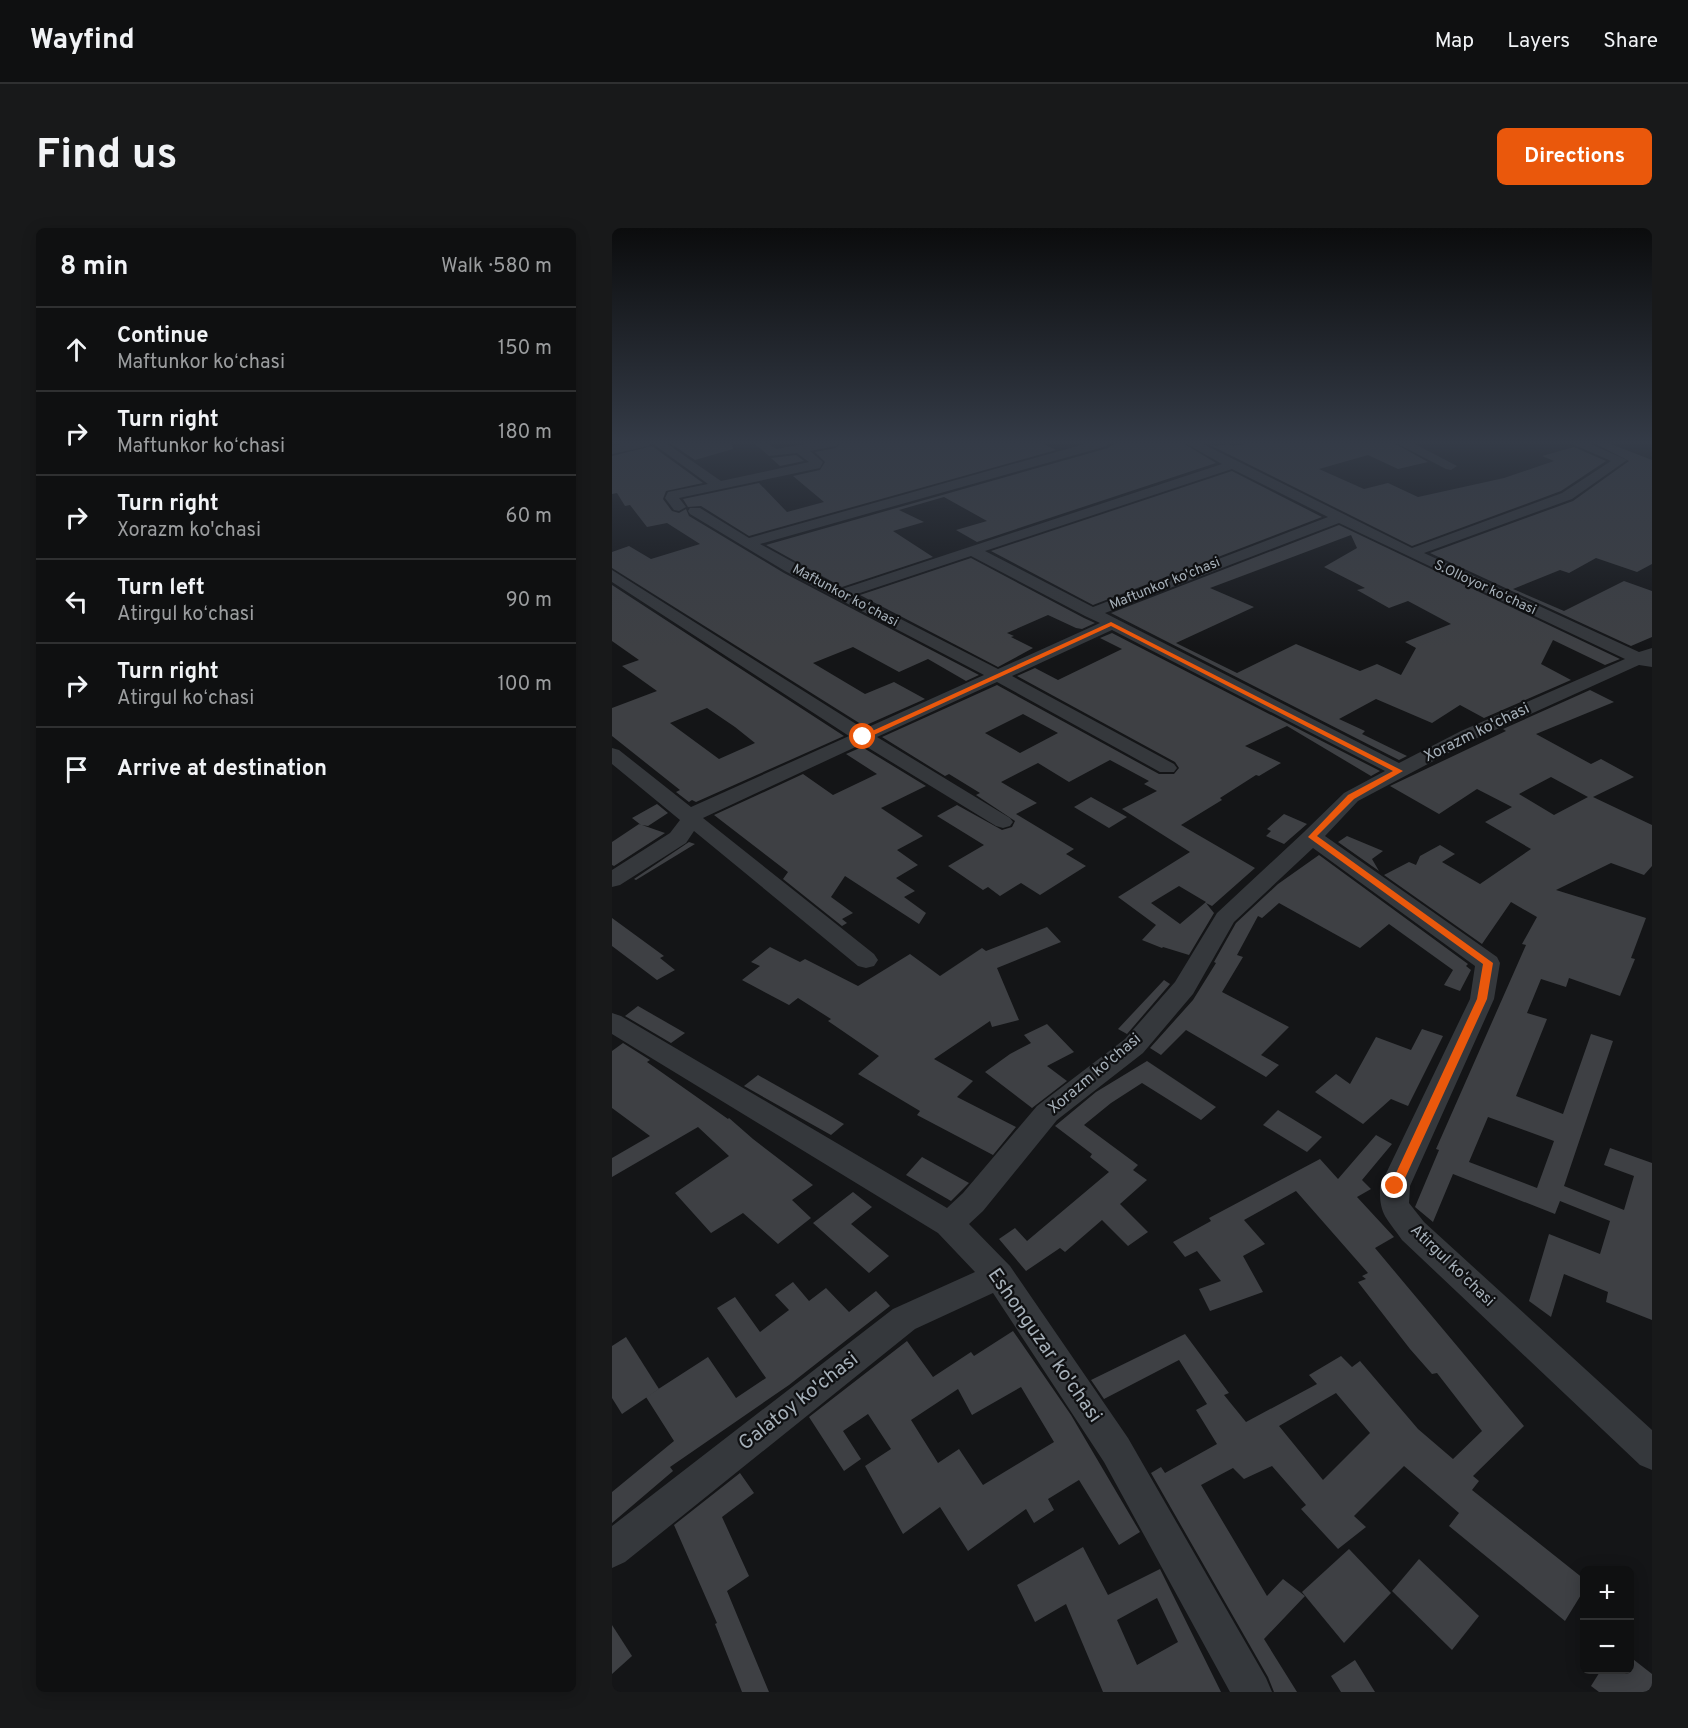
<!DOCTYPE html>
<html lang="en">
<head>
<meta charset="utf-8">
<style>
	body { margin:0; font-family:Overpass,sans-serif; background:#18191a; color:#f1f3f6 }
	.controls { position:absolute; right:18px; bottom:18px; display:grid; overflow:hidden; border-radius:9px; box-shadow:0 3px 15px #0003 }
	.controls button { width:54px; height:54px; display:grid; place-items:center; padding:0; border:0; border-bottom:2px solid #2f3031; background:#0f1011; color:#f1f3f6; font:30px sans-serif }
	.stop { position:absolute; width:18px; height:18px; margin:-14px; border:4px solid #ea580c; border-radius:50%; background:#fff }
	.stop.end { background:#ea580c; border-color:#fff; box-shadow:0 2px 6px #0008 }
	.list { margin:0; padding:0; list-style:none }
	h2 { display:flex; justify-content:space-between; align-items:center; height:78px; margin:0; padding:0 24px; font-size:26px }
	h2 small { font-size:20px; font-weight:400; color:#9b9d9f }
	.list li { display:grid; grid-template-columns:39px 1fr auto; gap:18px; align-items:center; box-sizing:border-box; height:84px; padding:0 24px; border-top:2px solid #2f3031 }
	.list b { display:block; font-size:22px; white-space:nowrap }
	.list p { margin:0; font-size:20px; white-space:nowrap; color:#9b9d9f }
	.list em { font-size:20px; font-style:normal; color:#9b9d9f }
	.icon { flex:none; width:33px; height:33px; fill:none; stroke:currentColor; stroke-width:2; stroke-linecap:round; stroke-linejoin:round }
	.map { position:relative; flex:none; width:1040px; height:1464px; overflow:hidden; border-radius:9px }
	header { display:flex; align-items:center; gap:36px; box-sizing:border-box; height:84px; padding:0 30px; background:#0f1011; border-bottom:2px solid #2f3031 }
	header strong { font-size:28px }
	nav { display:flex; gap:33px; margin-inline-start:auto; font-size:21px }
	.intro { display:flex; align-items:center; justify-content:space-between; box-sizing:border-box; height:144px; padding:0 36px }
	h1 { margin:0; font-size:42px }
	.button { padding:15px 27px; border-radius:9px; background:#ea580c; color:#fff; font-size:21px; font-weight:700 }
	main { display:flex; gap:36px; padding:0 36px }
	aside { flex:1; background:#0f1011; border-radius:9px; box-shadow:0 3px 15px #0003 }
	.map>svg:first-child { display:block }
	.building { fill:#3e4044; fill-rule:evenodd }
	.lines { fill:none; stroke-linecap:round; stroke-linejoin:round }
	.minor { fill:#35383c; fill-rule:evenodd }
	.route { fill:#ea580c }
	.labels { text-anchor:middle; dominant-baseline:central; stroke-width:4.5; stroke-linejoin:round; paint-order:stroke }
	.far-street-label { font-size:14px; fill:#a5afb8; stroke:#0f1012 }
	.street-label { font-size:16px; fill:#a5afb8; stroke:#0f1012 }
	.near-street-label { font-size:20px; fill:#a5afb8; stroke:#0f1012 }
</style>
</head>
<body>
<header>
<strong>Wayfind</strong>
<nav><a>Map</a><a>Layers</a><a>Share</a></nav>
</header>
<div class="intro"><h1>Find us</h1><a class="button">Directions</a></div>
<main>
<aside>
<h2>8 min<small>Walk · 580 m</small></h2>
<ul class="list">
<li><svg class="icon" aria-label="ahead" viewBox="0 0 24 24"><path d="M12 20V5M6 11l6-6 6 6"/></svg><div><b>Continue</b><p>Maftunkor koʻchasi</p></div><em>150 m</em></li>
<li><svg class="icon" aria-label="right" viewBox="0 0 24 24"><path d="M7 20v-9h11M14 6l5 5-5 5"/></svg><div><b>Turn right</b><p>Maftunkor koʻchasi</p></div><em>180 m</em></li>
<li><svg class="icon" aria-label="right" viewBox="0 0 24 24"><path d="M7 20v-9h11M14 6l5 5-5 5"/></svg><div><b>Turn right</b><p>Xorazm ko'chasi</p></div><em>60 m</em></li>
<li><svg class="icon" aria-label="left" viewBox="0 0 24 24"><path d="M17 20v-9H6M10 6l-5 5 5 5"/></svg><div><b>Turn left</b><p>Atirgul koʻchasi</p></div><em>90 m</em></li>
<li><svg class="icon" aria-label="right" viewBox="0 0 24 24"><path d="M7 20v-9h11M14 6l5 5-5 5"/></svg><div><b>Turn right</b><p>Atirgul koʻchasi</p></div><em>100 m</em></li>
<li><svg class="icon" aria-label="arrive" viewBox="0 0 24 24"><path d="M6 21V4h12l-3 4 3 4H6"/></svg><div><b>Arrive at destination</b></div></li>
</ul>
</aside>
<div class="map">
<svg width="1040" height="1464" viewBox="0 0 1040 1464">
	<rect width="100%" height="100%" fill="#141517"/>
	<g class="building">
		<polygon points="58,215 120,215 121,221 83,232"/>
		<polygon points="228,215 430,215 444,222 137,308 89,278 76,279 71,271 147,255 175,284 212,274 181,248 208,242 213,234 203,224 224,220"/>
		<polygon points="503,215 571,215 604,235 365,314 344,302 375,293 332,269 287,282 312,294 281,303 321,329 230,359 154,317 496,220"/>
		<polygon points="594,215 604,218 616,216 621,218 638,215 782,215 816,234 786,241 756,227 707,241 752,261 776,255 806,269 892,250 942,233 930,228 962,219 994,233 949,263 800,318"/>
		<polygon points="982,215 996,215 1040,232 1040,336 1025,344 984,330 957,345 948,342 901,361 952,383 1012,353 1040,363 1040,409 1019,418 818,325 961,273 1017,233"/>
		<polygon points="40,218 91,255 54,263 51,271 60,283 67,285 74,281 77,288 172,345 367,447 354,453 316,431 287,444 241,419 201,435 253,466 282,454 313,471 252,498 0,340 0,324 17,318 39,331 88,316 55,295 35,299 18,277 13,278 5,265 0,266 0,228"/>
		<polygon points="184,227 192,233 168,238 159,230"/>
		<polygon points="620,243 710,289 481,377 379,323"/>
		<path d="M 727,297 L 1008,431 L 993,437 L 941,412 L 929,436 L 959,452 L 872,490 L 848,477 L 820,495 L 764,471 L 727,491 L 753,503 L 750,506 L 795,528 L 787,532 L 499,385 ZM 739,307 L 745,320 L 712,339 L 753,360 L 745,362 L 777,380 L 796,373 L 839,396 L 793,414 L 804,420 L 789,447 L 765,436 L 748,443 L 684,416 L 625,445 L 564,415 L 642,379 L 598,360 Z"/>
		<polygon points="359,330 472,390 483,395 470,401 464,400 436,387 395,405 402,408 399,409 421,420 386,439 248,367"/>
		<path d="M 0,357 L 232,508 L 84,574 L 80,572 L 77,574 L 64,564 L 68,562 L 0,508 L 0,480 L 45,463 L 10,438 L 27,432 L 0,413 ZM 95,480 L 123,499 L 143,515 L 107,531 L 58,495 Z"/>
		<path d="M 500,405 L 768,543 L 759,548 L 675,498 L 633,518 L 669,535 L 647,548 L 644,547 L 608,570 L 610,572 L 569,597 L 643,640 L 600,678 L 594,675 L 602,685 L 577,727 L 551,719 L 550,720 L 530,712 L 544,697 L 506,669 L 578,624 L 510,581 L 545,563 L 532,556 L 537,553 L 498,532 L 457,554 L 426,535 L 389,554 L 425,575 L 404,586 L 462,621 L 454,626 L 474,638 L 428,667 L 409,655 L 388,668 L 376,659 L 371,662 L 336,638 L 372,617 L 325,588 L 345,577 L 390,602 L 400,599 L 403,593 L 364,567 L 368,565 L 337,546 L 333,548 L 270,509 L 385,457 L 547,546 L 562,546 L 567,540 L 563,534 L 405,448 L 423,440 L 446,452 L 510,421 L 488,410 ZM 411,486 L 446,505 L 408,525 L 373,505 ZM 567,658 L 594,674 L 568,696 L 539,675 Z"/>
		<path d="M 978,462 L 1002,474 L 924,506 L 979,536 L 989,531 L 1022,549 L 981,569 L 1040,597 L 1040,638 L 1032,647 L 999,635 L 944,662 L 1034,690 L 1019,730 L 1023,731 L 1008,768 L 957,750 L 954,759 L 929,751 L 915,785 L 935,791 L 904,868 L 951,886 L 979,806 L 1001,813 L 952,958 L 1012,982 L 1022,948 L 992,937 L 998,920 L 1040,935 L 1040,1092 L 994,1074 L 996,1064 L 952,1046 L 939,1089 L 917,1073 L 937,1006 L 988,1026 L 998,993 L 948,973 L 943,986 L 841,946 L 821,994 L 803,979 L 827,922 L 824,921 L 914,717 L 910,716 L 925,689 L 899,674 L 870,716 L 772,647 L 797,634 L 804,637 L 808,628 L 828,617 L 843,626 L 830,634 L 868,656 L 919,621 L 873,594 L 900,579 L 865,561 L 827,586 L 778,558 L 894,503 L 891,501 ZM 939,549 L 976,569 L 942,587 L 907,566 ZM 876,889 L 942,913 L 925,960 L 857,934 Z"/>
		<polygon points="250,519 314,558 269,580 311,608 285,622 306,637 284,650 303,663 292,669 314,685 307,696 233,648 219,669 241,685 230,691 235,695 230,698 171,651 176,644 102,587 191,546 221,567 265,546 234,526"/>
		<polygon points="479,569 515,589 497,600 462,579"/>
		<polygon points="45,576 56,585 36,598 30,597 53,605 2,638 0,637 0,614 27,596 29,597 20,590"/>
		<polygon points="672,586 695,596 672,616 654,608 659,603 655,601"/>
		<polygon points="735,608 771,623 760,631 767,643 726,614"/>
		<polygon points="77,614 83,616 24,652 22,651"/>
		<polygon points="707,627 856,736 854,738 859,742 848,763 832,757 841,742 777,696 748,720 667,675 650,690 646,688 625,727 631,729 610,764 677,799 649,827 667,837 654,849 574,802 549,827 538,820 581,772 604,735 602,734 624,695 666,656"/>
		<polygon points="0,690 52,728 48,730 63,742 45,752 0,718"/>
		<polygon points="435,699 449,714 385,740 407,792 380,799 378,793 322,831 361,853 345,869 404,899 381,927 305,887 308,883 246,846 267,828 216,793 219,791 186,770 177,777 130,752 148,738 139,734 158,719 188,734 193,731 246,758 298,726 328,748 370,720 374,723"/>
		<polygon points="552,752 558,756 515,806 506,801"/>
		<polygon points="26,778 73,805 59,815 13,788"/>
		<polygon points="435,796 462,824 435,838 455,853 420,880 373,844 398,826 419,815 412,807"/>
		<polygon points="810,801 831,808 796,878 779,871 751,896 703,864 724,846 738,856 764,809 799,822"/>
		<polygon points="11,815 38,832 35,834 116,891 117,890 141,911 201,957 180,972 199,990 166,1016 131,985 99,1005 63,965 117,928 86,899 0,949 0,930 38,908 0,880 0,823"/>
		<polygon points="535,833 604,879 589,892 530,855 499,875 472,897 526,937 521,942 535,952 508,976 536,1004 516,1018 490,992 453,1024 448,1020 414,1043 387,1011 403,1000 415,1013 497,944 478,929 480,926 443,898 484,864"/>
		<polygon points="146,847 215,886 232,896 219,907 132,858"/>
		<polygon points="666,882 710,909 695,924 651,897"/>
		<path d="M 764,907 L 780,916 L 750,952 L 759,961 L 745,969 L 782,1009 L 763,1020 L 912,1198 L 861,1248 L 867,1253 L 860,1262 L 972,1351 L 972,1362 L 953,1393 L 837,1298 L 847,1285 L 792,1238 L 742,1288 L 754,1299 L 726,1321 L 689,1281 L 694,1277 L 660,1238 L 632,1251 L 621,1240 L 589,1257 L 655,1368 L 671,1351 L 693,1368 L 652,1411 L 685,1464 L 662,1464 L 656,1449 L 539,1245 L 549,1239 L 553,1245 L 605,1216 L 584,1182 L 595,1176 L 567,1132 L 492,1171 L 479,1152 L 573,1106 L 617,1165 L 612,1167 L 634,1194 L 705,1156 L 697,1147 L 729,1128 L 740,1139 L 748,1133 L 806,1201 L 841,1231 L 870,1203 L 825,1145 L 820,1146 L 798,1121 L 746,1054 L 754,1051 L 750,1048 L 756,1045 L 684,963 L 632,992 L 653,1016 L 631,1028 L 651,1064 L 598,1083 L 587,1061 L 609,1053 L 585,1023 L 573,1029 L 561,1014 L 599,993 L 597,990 L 708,931 L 726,951 ZM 724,1165 L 758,1205 L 711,1252 L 667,1198 Z"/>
		<polygon points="310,929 357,955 339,973 294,947"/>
		<polygon points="241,964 260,979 239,996 277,1028 257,1045 201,995"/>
		<polygon points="181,1054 197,1073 214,1060 237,1084 264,1063 278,1078 177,1157 58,1239 61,1243 0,1295 0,1264 62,1213 34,1169 96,1129 124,1170 154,1150 105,1080 123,1069 148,1104 177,1082 163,1067"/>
		<path d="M 401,1103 L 459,1187 L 528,1304 L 507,1317 L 467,1252 L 436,1271 L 442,1282 L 422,1295 L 414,1281 L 356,1323 L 328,1279 L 291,1306 L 253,1238 L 279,1221 L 256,1186 L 231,1203 L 249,1231 L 232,1243 L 197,1189 L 295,1113 L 321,1149 L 359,1124 L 362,1128 ZM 409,1159 L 442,1214 L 371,1257 L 347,1221 L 326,1235 L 299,1192 L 346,1161 L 360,1187 Z"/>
		<polygon points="14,1109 47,1161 10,1186 0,1170 0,1118"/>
		<polygon points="128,1245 142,1265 110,1289 137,1348 115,1363 157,1464 130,1464 103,1396 105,1395 62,1297"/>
		<path d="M 471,1319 L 496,1367 L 548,1341 L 609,1464 L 491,1464 L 454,1376 L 423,1394 L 405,1357 ZM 545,1370 L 566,1414 L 525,1437 L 505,1392 Z"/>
		<polygon points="737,1321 779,1365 732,1415 690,1364"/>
		<polygon points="807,1331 867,1388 840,1422 780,1363"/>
		<polygon points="0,1397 20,1428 0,1446"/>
		<polygon points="1017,1428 1040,1446 1040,1464 987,1464 979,1458 989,1442 1017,1442"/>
		<polygon points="743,1432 763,1464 729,1464 719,1448"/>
	</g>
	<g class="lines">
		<g class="minor">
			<polygon points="14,215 39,215 37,218 0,226 0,218"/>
			<polygon points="40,215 54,215 109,253 197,234 185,225 157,228 142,215 156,215 164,221 199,215 226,215 224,218 198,223 211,234 208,240 67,270 74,279 67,283 62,282 53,270 56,264 96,256"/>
			<path d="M 476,215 L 497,215 L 495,218 L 148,316 L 230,361 L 610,236 L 573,215 L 589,215 L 800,320 L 950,265 L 999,233 L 958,215 L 976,215 L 1015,232 L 960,271 L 812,325 L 1027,424 L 1040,420 L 1040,439 L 1027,437 L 863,511 L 746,573 L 713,608 L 885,729 L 888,735 L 882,771 L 798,958 L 797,975 L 812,994 L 1040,1202 L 1040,1242 L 1028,1237 L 790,1012 C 774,989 767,987 768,958 L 858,771 L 863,738 L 701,620 L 622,694 L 581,766 L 531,825 L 445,892 L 371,983 L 357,996 L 398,1038 L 516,1210 L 654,1450 L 660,1464 L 618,1464 L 492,1234 L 381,1065 L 303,1101 L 13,1334 L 0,1340 L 0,1298 L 281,1081 L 363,1044 L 326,1005 L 0,806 L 0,785 L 9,788 L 335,980 L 351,965 L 425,878 L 513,811 L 563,754 L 605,685 L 692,604 L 732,565 L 773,543 L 500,402 L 400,448 L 562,536 L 565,540 L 562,544 L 548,544 L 385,454 L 265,509 L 398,590 L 401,594 L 398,598 L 391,600 L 384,598 L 250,516 L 91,590 L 262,726 L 266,732 L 262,738 L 254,740 L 246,738 L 82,603 L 74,615 L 8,657 L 0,659 L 0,642 L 58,605 L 68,592 L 0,536 L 0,520 L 7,522 L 79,579 L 237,508 L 0,354 L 0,342 L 252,501 L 372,447 L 173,343 L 78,286 L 76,283 L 78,280 L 88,280 L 137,310 ZM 620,241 L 716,289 L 481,379 L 373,323 ZM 727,295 L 1013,431 L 849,503 L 787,535 L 493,385 ZM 359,328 L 473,388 L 488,395 L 386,441 L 242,367 Z"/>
			<polygon points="784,215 801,215 845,238 839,242 834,241"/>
		</g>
	</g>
	<linearGradient id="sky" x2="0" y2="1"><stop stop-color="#0b0c0d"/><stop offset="0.51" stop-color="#343b47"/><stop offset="1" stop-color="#343b47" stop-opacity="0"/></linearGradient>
	<rect width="1040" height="420" fill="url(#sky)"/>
	<polygon class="route" points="499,394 791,543 742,571 705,608 881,735 875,771 788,961 779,961 778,958 865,771 871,736 696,609 736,567 781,543 499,398 253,511 247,509"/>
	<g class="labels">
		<g class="far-street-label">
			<text transform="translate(553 356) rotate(-22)">Maftunkor ko'chasi</text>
			<text transform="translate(873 360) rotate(25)">S.Olloyor koʻchasi</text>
			<text transform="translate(233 368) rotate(28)">Maftunkor koʻchasi</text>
		</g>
		<g class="street-label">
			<text transform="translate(865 505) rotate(-26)">Xorazm ko'chasi</text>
			<text transform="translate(483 846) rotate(-40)">Xorazm ko'chasi</text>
			<text transform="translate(840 1038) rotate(44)">Atirgul koʻchasi</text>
		</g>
		<g class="near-street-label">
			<text transform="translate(432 1118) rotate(55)">Eshonguzar ko'chasi</text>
			<text transform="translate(187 1174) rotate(-38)">Galatoy ko'chasi</text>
		</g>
	</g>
</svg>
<div class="controls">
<button>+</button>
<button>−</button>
</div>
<div class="stop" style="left:251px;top:509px"></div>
<div class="stop end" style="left:783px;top:958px"></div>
</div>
</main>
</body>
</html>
